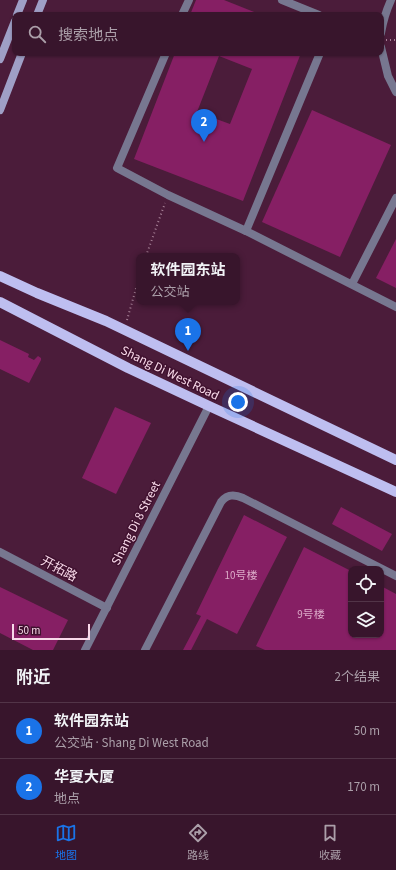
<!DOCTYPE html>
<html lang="zh">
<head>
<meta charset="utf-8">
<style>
	body { margin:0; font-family:"Source Sans 3","Noto Sans SC",sans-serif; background:#3f1e34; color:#f1f3f6 }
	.controls { position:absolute; right:12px; bottom:12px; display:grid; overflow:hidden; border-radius:8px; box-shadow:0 1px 3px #0004 }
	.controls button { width:36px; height:36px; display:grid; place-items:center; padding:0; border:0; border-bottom:1px solid #523448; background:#38152c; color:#f1f3f6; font:20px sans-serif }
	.scale { position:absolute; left:12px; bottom:10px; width:78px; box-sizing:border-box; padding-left:4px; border:2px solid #f8d9e9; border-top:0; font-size:11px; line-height:14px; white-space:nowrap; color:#f8d9e9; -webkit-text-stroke:3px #40112f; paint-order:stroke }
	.you { position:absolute; left:238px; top:402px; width:14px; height:14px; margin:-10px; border:3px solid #fff; border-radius:50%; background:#1a73e8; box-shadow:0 0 0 6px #1a73e833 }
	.badge { display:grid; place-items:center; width:26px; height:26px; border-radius:50%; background:#1a73e8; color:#fff; font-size:13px; font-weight:700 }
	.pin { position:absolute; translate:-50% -33px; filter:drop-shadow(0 1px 2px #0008) }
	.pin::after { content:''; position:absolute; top:21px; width:14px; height:12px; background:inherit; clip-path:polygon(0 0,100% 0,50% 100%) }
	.popup { position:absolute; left:136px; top:253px; width:104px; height:52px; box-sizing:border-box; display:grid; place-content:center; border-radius:8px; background:#38152c; filter:drop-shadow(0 1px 3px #0005); font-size:13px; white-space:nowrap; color:#ab9fa9 }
	.popup b { font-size:15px; color:#f1f3f6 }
	.popup::after { content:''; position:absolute; left:50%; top:100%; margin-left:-8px; border:8px solid transparent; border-top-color:#38152c }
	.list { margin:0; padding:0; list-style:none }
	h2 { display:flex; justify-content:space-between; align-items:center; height:52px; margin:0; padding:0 16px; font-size:17px }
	h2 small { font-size:13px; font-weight:400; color:#ab9fa9 }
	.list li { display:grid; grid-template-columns:26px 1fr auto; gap:12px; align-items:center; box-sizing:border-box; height:56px; padding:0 16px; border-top:1px solid #523448 }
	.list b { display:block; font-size:15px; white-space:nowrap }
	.list p { margin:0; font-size:13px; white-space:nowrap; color:#ab9fa9 }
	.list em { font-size:13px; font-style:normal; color:#ab9fa9 }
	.icon { flex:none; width:22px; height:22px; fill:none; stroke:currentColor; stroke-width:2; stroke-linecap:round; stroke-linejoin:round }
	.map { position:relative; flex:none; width:396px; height:650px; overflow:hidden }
	.search { position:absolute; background:#38152c; box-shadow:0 1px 3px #0004; left:12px; right:12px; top:12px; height:44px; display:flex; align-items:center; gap:10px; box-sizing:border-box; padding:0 14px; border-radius:8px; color:#ab9fa9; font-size:15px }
	.sheet { height:164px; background:#38152c }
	nav { display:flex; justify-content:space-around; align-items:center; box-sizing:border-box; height:56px; border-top:1px solid #523448; background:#38152c; font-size:11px; color:#ab9fa9 }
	nav a { display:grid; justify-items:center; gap:2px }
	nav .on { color:#1a73e8 }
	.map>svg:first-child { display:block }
	.building { fill:#861f64; fill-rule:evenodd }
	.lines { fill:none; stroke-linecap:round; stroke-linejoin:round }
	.path { stroke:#a78197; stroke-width:2; stroke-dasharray:1 3; stroke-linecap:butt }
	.minor { stroke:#777790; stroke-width:8 }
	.secondary { stroke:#9f9fc6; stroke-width:8 }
	.primary { stroke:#bebef0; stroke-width:10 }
	.labels { text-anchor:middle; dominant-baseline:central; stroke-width:3; stroke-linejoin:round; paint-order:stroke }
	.number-label { font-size:11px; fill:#dcaac8 }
	.street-label { font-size:13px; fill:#f8d9e9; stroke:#40112f }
</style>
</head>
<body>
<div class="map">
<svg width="396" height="650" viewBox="0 0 396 650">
	<rect width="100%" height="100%" fill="#4b1c3a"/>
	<g class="building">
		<polygon points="196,0 224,0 262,15 190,15"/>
		<path d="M 175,53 L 301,53 L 243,201 L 134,159 ZM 219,56 L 252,69 L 230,124 L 197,112 Z"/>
		<polygon points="312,110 391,145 340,257 262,222"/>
		<polygon points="396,239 396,288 376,278"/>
		<polygon points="0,340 29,354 28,357 34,360 38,356 41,358 41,360 29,383 0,369"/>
		<polygon points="115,407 151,423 116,494 82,478"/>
		<polygon points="341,507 392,534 382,551 332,524"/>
		<polygon points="244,515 287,537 237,634 207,619 191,650 183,650 201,616 196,614"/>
		<polygon points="304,547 351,571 351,635 381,635 381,586 396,594 396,650 265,650 256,646"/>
		<polygon points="0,587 68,620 53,650 33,650 0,633"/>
	</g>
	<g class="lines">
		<g class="path">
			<polyline points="386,40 396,40"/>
			<polyline points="146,256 165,203"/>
			<polyline points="127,320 139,278"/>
		</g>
		<g class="minor">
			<polyline points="282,0 319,15"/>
			<polyline points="182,15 189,0"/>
			<path d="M 381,33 C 383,21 386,11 391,0"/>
			<polyline points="381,47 388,76 396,92"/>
			<polyline points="166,53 117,168 168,195 246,231 396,307"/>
			<polyline points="246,231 320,53"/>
			<polyline points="352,284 396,198"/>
			<polyline points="0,552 107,608"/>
			<polyline points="85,650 209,406"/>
			<path d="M 145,650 L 221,502 C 227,494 234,494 243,498 L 396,576"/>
		</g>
		<g class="secondary">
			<polyline points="17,15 23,0"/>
			<polyline points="37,15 43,0"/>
			<polyline points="0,59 15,21"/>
			<polyline points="0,110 22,53"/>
		</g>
		<g class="primary">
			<polyline points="0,276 37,293 106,321 396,460"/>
			<polyline points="0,302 128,368 209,406 396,492"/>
		</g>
	</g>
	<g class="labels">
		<g class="number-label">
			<text x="241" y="575">10号楼</text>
			<text x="311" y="614">9号楼</text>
		</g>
		<g class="street-label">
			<text transform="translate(170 373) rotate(26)">Shang Di West Road</text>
			<text transform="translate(136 523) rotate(-63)">Shang Di 8 Street</text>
			<text transform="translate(59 569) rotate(28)">开拓路</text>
		</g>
	</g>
</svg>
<div class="controls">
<button><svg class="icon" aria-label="locate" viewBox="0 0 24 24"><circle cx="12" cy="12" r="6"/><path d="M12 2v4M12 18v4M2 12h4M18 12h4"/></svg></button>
<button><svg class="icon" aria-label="layers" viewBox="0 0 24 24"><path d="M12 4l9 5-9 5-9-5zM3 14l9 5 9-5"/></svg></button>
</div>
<div class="scale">50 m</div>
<div class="you"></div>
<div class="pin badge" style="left:188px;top:351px">1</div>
<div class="popup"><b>软件园东站</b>公交站</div>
<div class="pin badge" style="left:204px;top:142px">2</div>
<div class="search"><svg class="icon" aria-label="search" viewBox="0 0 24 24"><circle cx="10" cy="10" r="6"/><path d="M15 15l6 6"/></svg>搜索地点</div>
</div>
<section class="sheet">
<h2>附近<small>2个结果</small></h2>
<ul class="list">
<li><span class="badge">1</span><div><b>软件园东站</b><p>公交站 · Shang Di West Road</p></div><em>50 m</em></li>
<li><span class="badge">2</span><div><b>华夏大厦</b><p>地点</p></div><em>170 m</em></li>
</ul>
</section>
<nav>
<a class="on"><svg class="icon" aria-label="map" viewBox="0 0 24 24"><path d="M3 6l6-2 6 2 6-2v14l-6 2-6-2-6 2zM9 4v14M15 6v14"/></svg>地图</a>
<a><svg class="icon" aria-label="directions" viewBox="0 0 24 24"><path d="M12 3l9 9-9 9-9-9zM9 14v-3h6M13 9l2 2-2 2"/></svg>路线</a>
<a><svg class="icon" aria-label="saved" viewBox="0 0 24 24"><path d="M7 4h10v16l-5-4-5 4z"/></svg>收藏</a>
</nav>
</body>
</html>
